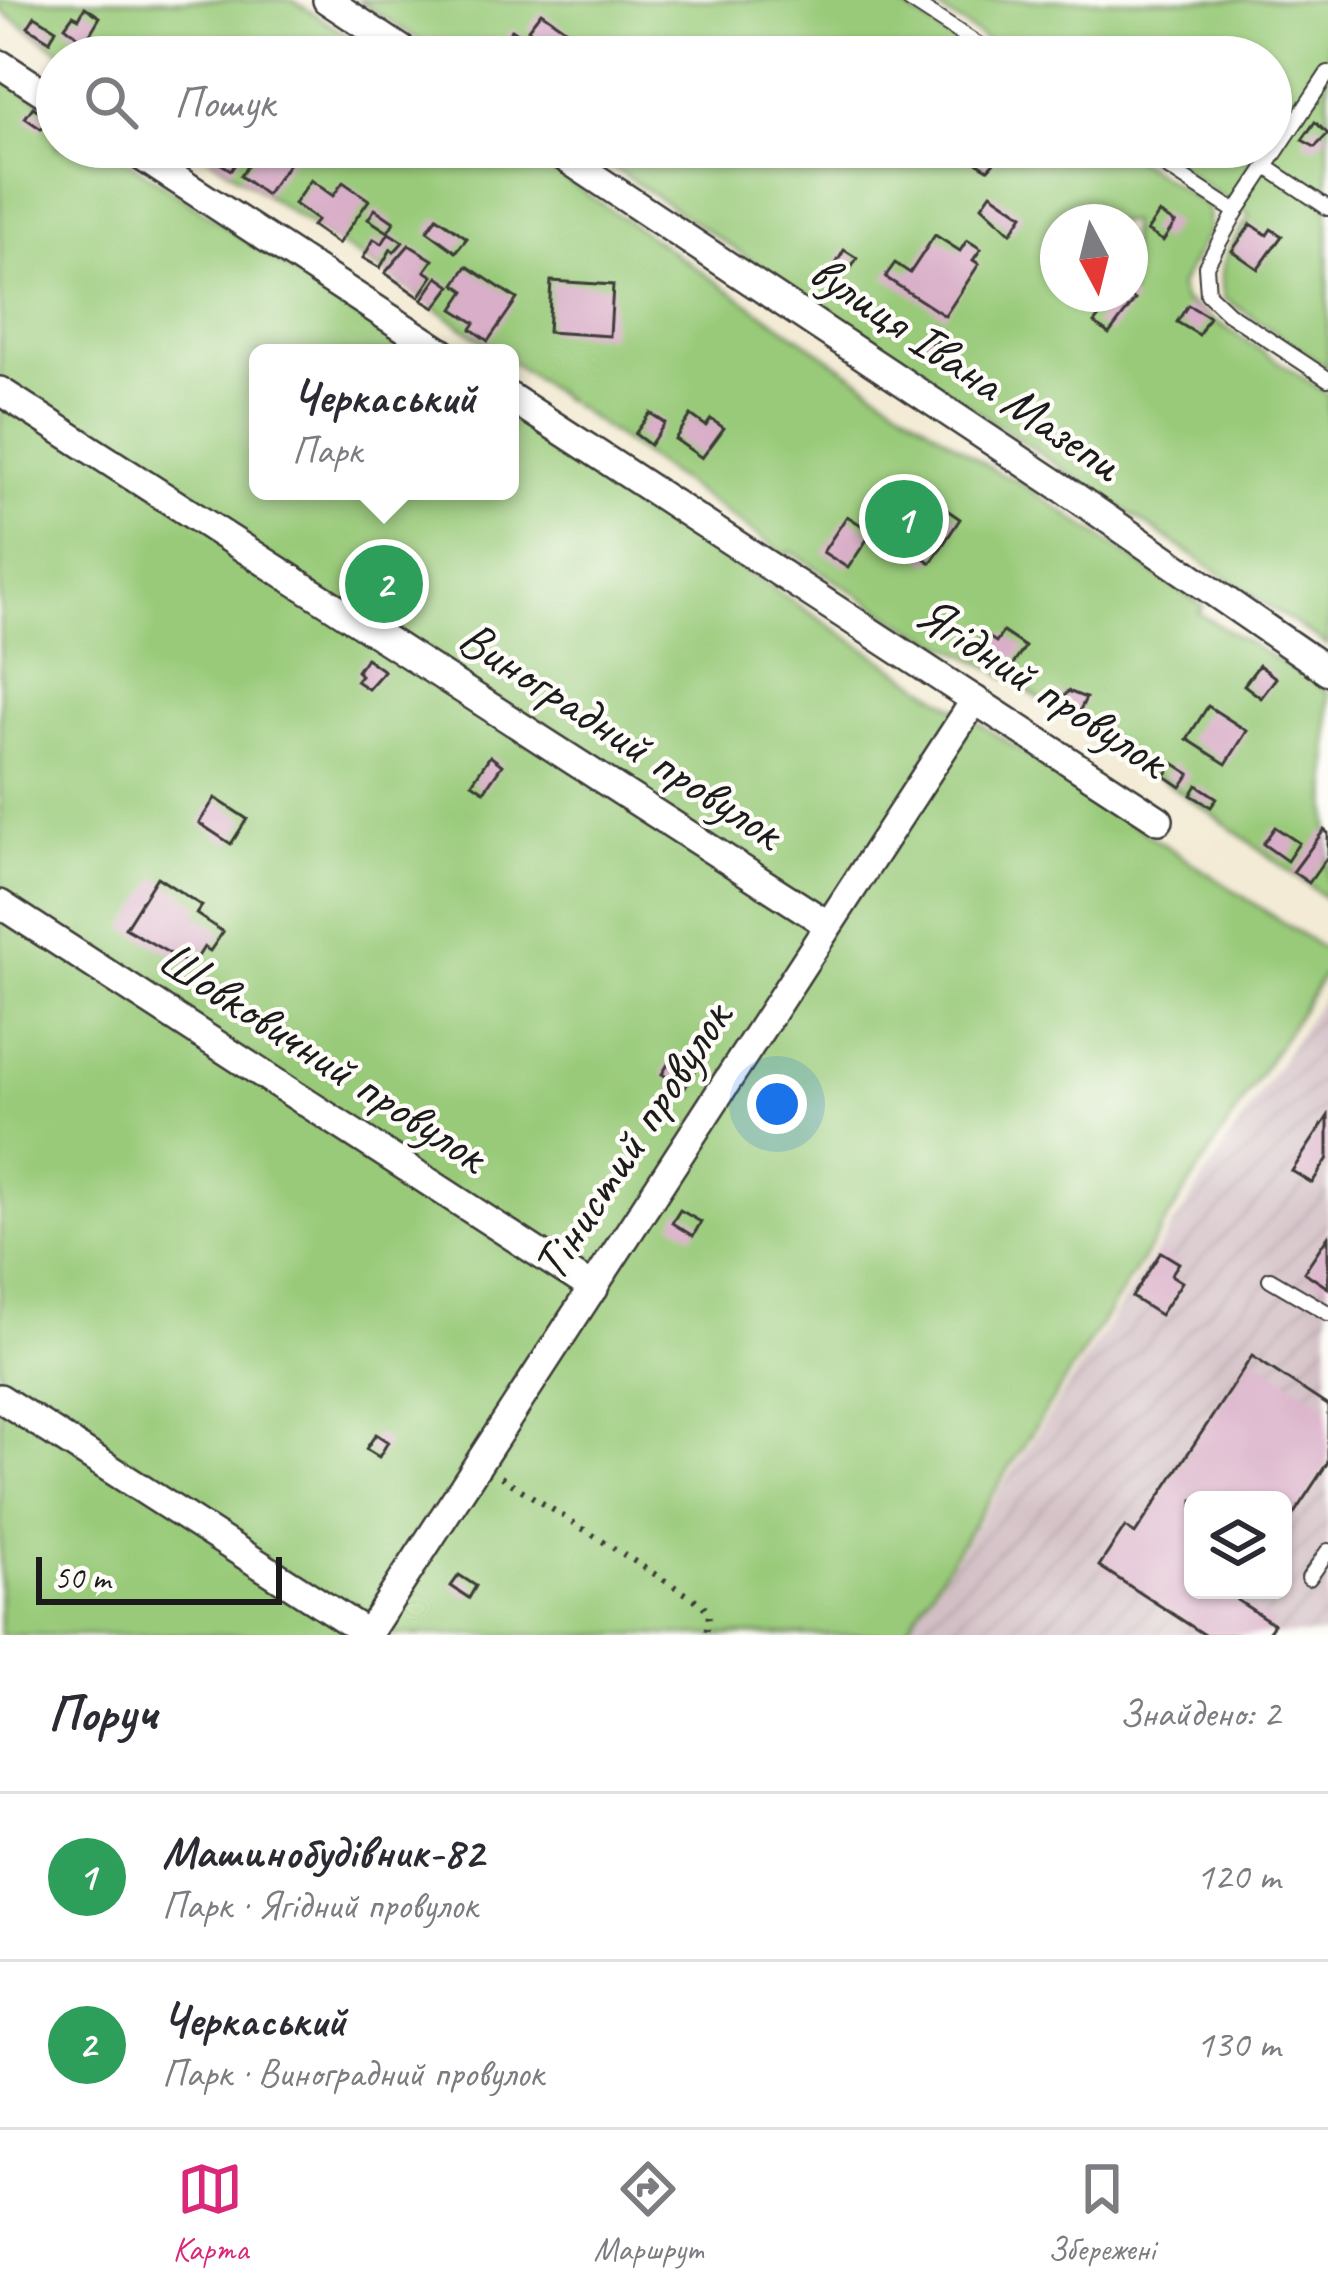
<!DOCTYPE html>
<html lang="uk">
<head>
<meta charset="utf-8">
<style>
	body { margin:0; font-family:Caveat,sans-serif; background:#f2f2f3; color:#2b2b33 }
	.controls { position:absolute; right:36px; bottom:36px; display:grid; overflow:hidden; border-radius:18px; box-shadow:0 3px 9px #0004 }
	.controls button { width:108px; height:108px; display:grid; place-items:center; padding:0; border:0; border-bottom:3px solid #e1e1e2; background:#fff; color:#2b2b33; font:60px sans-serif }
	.compass { position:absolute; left:1040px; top:204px; width:108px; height:108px; border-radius:50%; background:#fff; box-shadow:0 3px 9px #0004; rotate:173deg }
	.scale { position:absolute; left:36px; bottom:30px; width:246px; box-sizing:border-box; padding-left:12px; border:6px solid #1c1c1c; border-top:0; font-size:33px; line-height:42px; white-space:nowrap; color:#1c1c1c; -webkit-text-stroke:9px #fdfcf7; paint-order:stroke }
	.you { position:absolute; left:777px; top:1104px; width:42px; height:42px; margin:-30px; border:9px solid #fff; border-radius:50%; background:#1a73e8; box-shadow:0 0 0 18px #1a73e833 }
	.badge { display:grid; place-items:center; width:78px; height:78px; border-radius:50%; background:#db2777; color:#fff; font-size:39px; font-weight:700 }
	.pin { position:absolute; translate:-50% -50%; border:6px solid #fff; box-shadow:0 3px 12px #0006 }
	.popup { position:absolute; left:249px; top:344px; width:270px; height:156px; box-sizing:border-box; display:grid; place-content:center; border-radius:18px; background:#fff; filter:drop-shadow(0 3px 9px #0005); font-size:39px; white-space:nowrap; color:#7c7c81 }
	.popup b { font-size:45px; color:#2b2b33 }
	.popup::after { content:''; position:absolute; left:50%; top:100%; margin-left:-24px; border:24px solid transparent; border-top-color:#fff }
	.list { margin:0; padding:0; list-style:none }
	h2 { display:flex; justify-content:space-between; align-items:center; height:156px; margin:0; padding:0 48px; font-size:51px }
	h2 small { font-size:39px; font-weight:400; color:#7c7c81 }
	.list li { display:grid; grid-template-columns:78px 1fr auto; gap:36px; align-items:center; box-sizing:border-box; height:168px; padding:0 48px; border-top:3px solid #e1e1e2 }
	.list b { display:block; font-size:45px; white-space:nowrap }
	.list p { margin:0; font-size:39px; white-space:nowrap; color:#7c7c81 }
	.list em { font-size:39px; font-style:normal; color:#7c7c81 }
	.icon { flex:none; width:66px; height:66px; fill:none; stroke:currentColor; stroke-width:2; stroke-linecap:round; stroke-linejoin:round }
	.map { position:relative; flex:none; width:1328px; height:1635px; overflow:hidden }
	.search { position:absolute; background:#fff; box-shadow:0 3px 9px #0004; left:36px; right:36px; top:36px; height:132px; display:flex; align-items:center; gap:30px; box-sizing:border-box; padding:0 42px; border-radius:66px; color:#7c7c81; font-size:45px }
	.sheet { height:492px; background:#fff }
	nav { display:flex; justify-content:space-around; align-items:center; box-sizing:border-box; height:168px; border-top:3px solid #e1e1e2; background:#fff; font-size:33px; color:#7c7c81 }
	nav a { display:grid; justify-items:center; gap:6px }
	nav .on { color:#db2777 }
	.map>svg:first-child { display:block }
	.industrial { fill:url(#industrial-furrows); fill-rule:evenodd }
	.green { fill:#99ca79; stroke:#5a734a; stroke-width:3; fill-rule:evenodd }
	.building { fill:#d9aec8 }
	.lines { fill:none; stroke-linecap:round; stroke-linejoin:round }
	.lane-casing { stroke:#3c3b38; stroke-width:18 }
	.street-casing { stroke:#3c3b38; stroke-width:32 }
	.path { stroke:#3c3b38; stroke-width:6; stroke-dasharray:3 9; stroke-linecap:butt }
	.lane { stroke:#fff; stroke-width:14 }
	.street { stroke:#fff; stroke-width:27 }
	.labels { text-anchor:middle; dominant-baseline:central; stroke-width:9; stroke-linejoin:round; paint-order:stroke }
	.street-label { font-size:51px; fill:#1c1c1c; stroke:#fdfcf7 }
</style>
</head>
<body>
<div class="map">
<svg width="1328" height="1635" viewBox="0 0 1328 1635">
	<defs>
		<pattern id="industrial-furrows" width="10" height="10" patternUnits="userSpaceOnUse" patternTransform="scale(3)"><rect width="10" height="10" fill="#d2bec4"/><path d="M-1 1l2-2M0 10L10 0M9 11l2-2" fill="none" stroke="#b4a3a8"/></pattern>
	</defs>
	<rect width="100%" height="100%" fill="#fdfcf7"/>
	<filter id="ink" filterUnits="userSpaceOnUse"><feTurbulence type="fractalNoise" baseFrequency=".00833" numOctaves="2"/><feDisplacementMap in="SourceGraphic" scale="24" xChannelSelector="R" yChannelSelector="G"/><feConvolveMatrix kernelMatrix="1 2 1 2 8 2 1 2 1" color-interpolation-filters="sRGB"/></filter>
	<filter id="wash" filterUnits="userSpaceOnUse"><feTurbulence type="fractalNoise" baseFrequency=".004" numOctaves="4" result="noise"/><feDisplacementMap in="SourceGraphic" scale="48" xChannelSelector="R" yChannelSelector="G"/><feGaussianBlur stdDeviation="2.7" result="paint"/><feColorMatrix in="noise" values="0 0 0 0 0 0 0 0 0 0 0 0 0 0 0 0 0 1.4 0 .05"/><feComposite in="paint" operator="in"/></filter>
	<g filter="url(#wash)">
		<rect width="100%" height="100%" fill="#f3ebd5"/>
		<path class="industrial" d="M 1328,989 L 1328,1635 L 905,1635 ZM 1193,1500 L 1283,1500 L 1283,1590 L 1193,1590 Z"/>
		<g class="green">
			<polygon points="0,0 292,0 382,57 69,57 0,10"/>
			<polygon points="358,0 893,0 980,57 445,57"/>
			<path d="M 925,0 L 1328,0 L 1328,368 L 1224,298 C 1216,263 1230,245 1250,216 L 1149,147 L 1271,147 L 1271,57 L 1012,57 Z"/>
			<polygon points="0,76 57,113 57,147 107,147 414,353 258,353 258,491 510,491 510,416 1328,952 1328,968 903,1635 0,1635"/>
			<path d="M 195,147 L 518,147 L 998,473 L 1016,480 L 1203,606 L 1199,613 C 1243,642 1285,662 1328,692 L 1328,900 L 1208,811 L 1104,741 L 997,671 L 900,622 L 790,551 L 784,554 L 510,361 L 510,353 L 499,353 L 379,268 L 338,244 Z"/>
			<path d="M 582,147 L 1117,147 L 1208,207 L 1209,231 L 1179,287 L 1183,300 L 1328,394 L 1328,646 ZM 1058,222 L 1130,222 L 1130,294 L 1058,294 Z"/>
		</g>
		<g id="blocks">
			<g class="building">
				<polygon points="85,7 100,17 85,42 65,26 73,15 79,18"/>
				<polygon points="541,12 605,57 564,57 536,38 528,29"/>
				<polygon points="35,16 56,29 50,41 28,27"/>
				<polygon points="512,29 525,38 521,44 536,54 533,57 520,57 507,49 511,43 505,39"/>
				<polygon points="1075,38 1104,57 1062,57"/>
				<polygon points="33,107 49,118 41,129 25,118"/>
				<polygon points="1281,108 1293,115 1279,135 1273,131 1279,122 1274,118"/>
				<polygon points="1315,122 1328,134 1315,147 1302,140"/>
				<polygon points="206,147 243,147 246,149 231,170 202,152"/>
				<polygon points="261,147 301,147 266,195 240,176"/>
				<polygon points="951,147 1008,147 988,169"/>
				<polygon points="311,180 333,196 343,182 369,200 338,244 312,226 317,220 294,204"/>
				<polygon points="991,193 1023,215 1011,233 982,206"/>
				<polygon points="375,209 394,222 388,232 368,219"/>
				<polygon points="1159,213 1175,223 1163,241 1147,231"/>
				<polygon points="437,217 467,238 456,252 427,231"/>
				<polygon points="1251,224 1267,235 1271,229 1282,236 1258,269 1232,251"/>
				<polygon points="389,233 403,242 394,252 391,249 380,268 363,258 374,239 382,244"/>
				<polygon points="935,235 960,251 967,240 981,249 973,260 979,264 945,316 885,277 895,263 910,273"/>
				<polygon points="409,245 433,260 425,271 433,276 419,297 385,273"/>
				<polygon points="844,250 857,258 849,272 836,264"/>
				<polygon points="467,266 517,299 488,341 471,329 475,323 453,309 465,291 455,284"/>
				<polygon points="438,277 451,286 435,308 422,300"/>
				<polygon points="551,281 613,285 610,336 548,332"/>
				<polygon points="1117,294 1128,294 1135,300 1109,334 1094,323"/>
				<polygon points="1188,305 1209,317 1199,335 1177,322"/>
				<polygon points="931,324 944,331 935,345 923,338"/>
				<polygon points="650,413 665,423 650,445 635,434"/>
				<polygon points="691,415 706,426 711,419 724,428 702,458 675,439"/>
				<polygon points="918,490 960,519 931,563 888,534 898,519 892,516 903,500 908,504"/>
				<polygon points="847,516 872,532 848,568 823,552"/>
				<polygon points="1003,632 1025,647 1008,672 974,649 984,634 996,642"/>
				<polygon points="366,658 384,671 368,689 356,681 361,675 357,671"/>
				<polygon points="1259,665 1276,678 1261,698 1244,685"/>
				<polygon points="1068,691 1086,698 1077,716 1053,700 1058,692 1064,697"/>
				<polygon points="1208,706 1247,731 1226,764 1187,739"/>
				<polygon points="490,756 502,765 484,791 472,783"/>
				<polygon points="1173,763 1190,774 1181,787 1165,776"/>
				<polygon points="1197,785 1217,798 1211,807 1191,795"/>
				<polygon points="215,798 247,819 231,844 199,823"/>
				<polygon points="1275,827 1299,843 1287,861 1263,844"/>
				<polygon points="1324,830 1328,833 1328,856 1309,883 1293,872"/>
				<polygon points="157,877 202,906 196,914 223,932 210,951 204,947 192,966 125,928"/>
				<polygon points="676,1051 699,1064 685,1088 662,1074"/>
				<polygon points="1328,1116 1328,1158 1312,1183 1292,1171"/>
				<polygon points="680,1210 701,1222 693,1236 672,1223"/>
				<polygon points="1328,1236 1328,1288 1304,1272"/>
				<polygon points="1161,1252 1179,1263 1171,1275 1182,1282 1160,1315 1132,1297"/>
				<polygon points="1252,1356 1328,1406 1328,1462 1283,1530 1283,1500 1193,1500 1193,1590 1244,1590 1237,1600 1274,1624 1266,1635 1205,1635 1099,1566 1125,1527 1135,1534"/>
				<polygon points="376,1434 388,1442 379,1457 366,1449"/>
				<polygon points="459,1575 476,1586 469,1598 451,1586"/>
			</g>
		</g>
	</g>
	<g filter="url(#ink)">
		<use href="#blocks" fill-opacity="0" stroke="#3c3b38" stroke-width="3"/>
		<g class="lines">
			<defs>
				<g id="lane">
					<polyline points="909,0 997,57"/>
					<polyline points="1328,73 1236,212 1206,266 1208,294 1228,313 1328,379"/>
					<polyline points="1136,147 1236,212"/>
					<polyline points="1268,168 1328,208"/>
					<polyline points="1270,1279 1328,1313"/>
					<polyline points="1309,1578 1328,1551"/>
				</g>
				<g id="street">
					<polyline points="327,0 413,57"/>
					<polyline points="0,64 57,101"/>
					<polyline points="127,147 443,353"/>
					<polyline points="549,147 1067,491 1328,671"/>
					<polyline points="0,391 827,924"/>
					<polyline points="510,397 1159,820"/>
					<polyline points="0,904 594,1289"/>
					<polyline points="0,1398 368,1634"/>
					<polyline points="367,1635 975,700"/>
				</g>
			</defs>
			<use href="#lane" class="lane-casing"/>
			<use href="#street" class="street-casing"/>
			<polyline class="path" points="501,1477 702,1604 709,1614 706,1635"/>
			<use href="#lane" class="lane"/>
			<use href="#street" class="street"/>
		</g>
	</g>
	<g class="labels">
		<g class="street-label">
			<text transform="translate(966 367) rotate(34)">вулиця Івана Мазепи</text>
			<text transform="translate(1042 686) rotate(33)">Ягідний провулок</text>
			<text transform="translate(621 734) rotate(33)">Виноградний провулок</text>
			<text transform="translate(323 1056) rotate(33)">Шовковичний провулок</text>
			<text transform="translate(631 1141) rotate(-57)">Тінистий провулок</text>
		</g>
	</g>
</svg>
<div class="controls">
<button><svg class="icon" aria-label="layers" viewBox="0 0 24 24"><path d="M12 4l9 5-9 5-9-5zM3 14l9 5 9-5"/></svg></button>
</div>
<svg class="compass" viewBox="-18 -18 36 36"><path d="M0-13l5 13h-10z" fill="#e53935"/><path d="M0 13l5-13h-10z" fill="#7c7c81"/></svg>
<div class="scale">50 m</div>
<div class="you"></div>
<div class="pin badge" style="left:904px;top:519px;background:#2e9e5b">1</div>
<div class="pin badge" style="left:384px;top:584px;background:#2e9e5b">2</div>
<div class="popup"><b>Черкаський</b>Парк</div>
<div class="search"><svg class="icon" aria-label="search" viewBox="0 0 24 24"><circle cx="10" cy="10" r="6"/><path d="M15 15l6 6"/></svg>Пошук</div>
</div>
<section class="sheet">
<h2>Поруч<small>Знайдено: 2</small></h2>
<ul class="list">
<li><span class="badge" style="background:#2e9e5b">1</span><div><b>Машинобудівник-82</b><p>Парк · Ягідний провулок</p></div><em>120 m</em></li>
<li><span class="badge" style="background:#2e9e5b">2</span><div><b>Черкаський</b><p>Парк · Виноградний провулок</p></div><em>130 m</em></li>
</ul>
</section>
<nav>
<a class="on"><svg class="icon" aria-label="map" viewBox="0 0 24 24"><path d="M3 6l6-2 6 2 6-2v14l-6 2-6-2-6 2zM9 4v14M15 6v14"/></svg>Карта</a>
<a><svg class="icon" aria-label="directions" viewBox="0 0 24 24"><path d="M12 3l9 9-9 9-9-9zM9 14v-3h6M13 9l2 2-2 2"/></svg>Маршрут</a>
<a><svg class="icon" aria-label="saved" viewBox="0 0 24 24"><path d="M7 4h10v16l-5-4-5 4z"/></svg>Збережені</a>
</nav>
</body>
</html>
